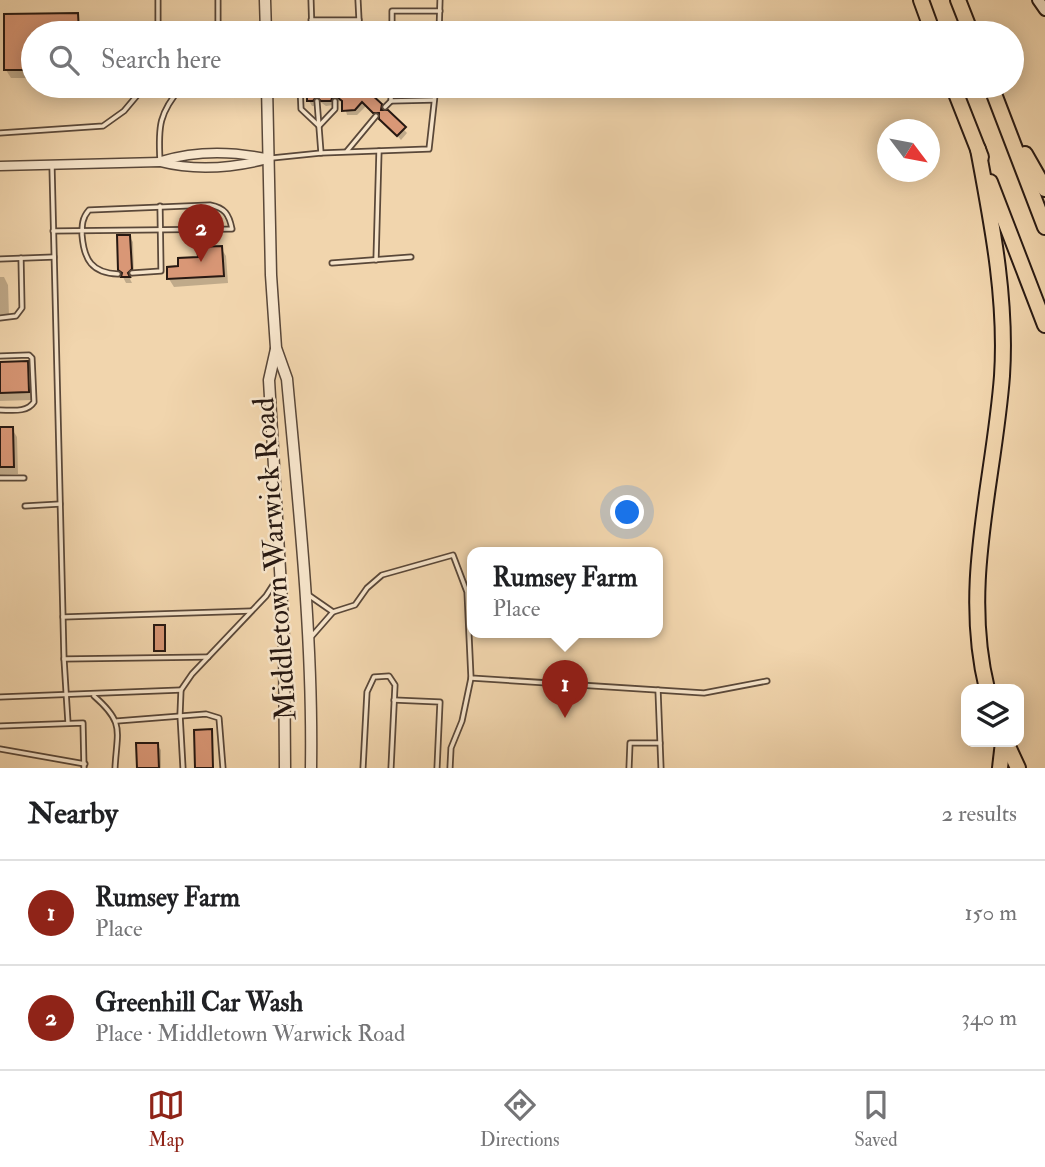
<!DOCTYPE html>
<html lang="en">
<head>
<meta charset="utf-8">
<style>
	body { margin:0; font-family:"IM FELL Double Pica",serif; background:#f2f2f2; color:#202124 }
	.controls { position:absolute; right:21px; bottom:21px; display:grid; overflow:hidden; border-radius:14px; box-shadow:0 4px 18px #0003 }
	.controls button { width:63px; height:63px; display:grid; place-items:center; padding:0; border:0; border-bottom:2px solid #e0e0e0; background:#fff; color:#202124; font:35px sans-serif }
	.compass { position:absolute; left:877px; top:119px; width:63px; height:63px; border-radius:50%; background:#fff; box-shadow:0 4px 18px #0003; rotate:122deg }
	.you { position:absolute; left:628px; top:513px; width:24px; height:24px; margin:-18px; border:5px solid #fff; border-radius:50%; background:#1a73e8; box-shadow:0 0 0 10px #1a73e833 }
	.badge { display:grid; place-items:center; width:46px; height:46px; border-radius:50%; background:#8f2418; color:#fff; font-size:23px; font-weight:700 }
	.pin { position:absolute; translate:-50% -58px; filter:drop-shadow(0 2px 4px #0008) }
	.pin::after { content:''; position:absolute; top:37px; width:24px; height:21px; background:inherit; clip-path:polygon(0 0,100% 0,50% 100%) }
	.popup { position:absolute; left:467px; top:547px; width:196px; height:91px; box-sizing:border-box; display:grid; place-content:center; border-radius:14px; background:#fff; filter:drop-shadow(0 2px 5px #0005); font-size:23px; white-space:nowrap; color:#757577 }
	.popup b { font-size:26px; color:#202124 }
	.popup::after { content:''; position:absolute; left:50%; top:100%; margin-left:-14px; border:14px solid transparent; border-top-color:#fff }
	.list { margin:0; padding:0; list-style:none }
	h2 { display:flex; justify-content:space-between; align-items:center; height:91px; margin:0; padding:0 28px; font-size:30px }
	h2 small { font-size:23px; font-weight:400; color:#757577 }
	.list li { display:grid; grid-template-columns:46px 1fr auto; gap:21px; align-items:center; box-sizing:border-box; height:105px; padding:0 28px; border-top:2px solid #e0e0e0 }
	.list b { display:block; font-size:26px; white-space:nowrap }
	.list p { margin:0; font-size:23px; white-space:nowrap; color:#757577 }
	.list em { font-size:23px; font-style:normal; color:#757577 }
	.icon { flex:none; width:38px; height:38px; fill:none; stroke:currentColor; stroke-width:2; stroke-linecap:round; stroke-linejoin:round }
	.map { position:relative; flex:none; width:1045px; height:768px; overflow:hidden }
	.search { position:absolute; background:#fff; box-shadow:0 4px 18px #0003; left:21px; right:21px; top:21px; height:77px; display:flex; align-items:center; gap:18px; box-sizing:border-box; padding:0 24px; border-radius:38px; color:#757577; font-size:26px }
	.sheet { height:301px; background:#fff }
	nav { display:flex; justify-content:space-around; align-items:center; box-sizing:border-box; height:98px; border-top:2px solid #e0e0e0; background:#fff; font-size:19px; color:#757577 }
	nav a { display:grid; justify-items:center; gap:4px }
	nav .on { color:#8f2418 }
	.map>svg:first-child { display:block }
	.shadow { fill:#0003 }
	.building { fill:#d99776; stroke:#281912; stroke-width:2 }
	.lines { fill:none; stroke-linecap:round; stroke-linejoin:round }
	.service-casing { stroke:#5a4839; stroke-width:7 }
	.minor-casing { stroke:#5a4839; stroke-width:11 }
	.tertiary-casing { stroke:#5a4839; stroke-width:13 }
	.secondary-casing { stroke:#281912; stroke-width:14 }
	.motorway-casing { stroke:#281912; stroke-width:18 }
	.service { stroke:#f6e4ca; stroke-width:3.5 }
	.minor { stroke:#f6e4ca; stroke-width:8 }
	.tertiary { stroke:#f6e4ca; stroke-width:10 }
	.secondary { stroke:#f6e4ca; stroke-width:10 }
	.motorway { stroke:#f1d5ad; stroke-width:14 }
	.labels { text-anchor:middle; dominant-baseline:central; stroke-width:5; stroke-linejoin:round; paint-order:stroke }
	.street-label { font-size:30px; fill:#281912; stroke:#f6e4ca }
</style>
</head>
<body>
<div class="map">
<svg width="1045" height="768" viewBox="0 0 1045 768">
	<rect width="100%" height="100%" fill="#f1d5ad"/>
	<filter id="stains"><feTurbulence type="fractalNoise" baseFrequency=".00286" numOctaves="4"/><feColorMatrix values="0 0 0 0 .2 0 0 0 0 .09 0 0 0 0 .02 0 0 0 .5 -.17"/></filter>
	<radialGradient id="worn" r=".72"><stop offset=".6" stop-color="#630" stop-opacity="0"/><stop offset="1" stop-color="#630" stop-opacity=".3"/></radialGradient>
	<g class="shadow">
		<polygon points="77,15 84,33 33,33 33,78 11,78 6,70 5,16"/>
		<polygon points="309,86 372,86 372,97 407,133 401,140 381,118 377,117 366,106 357,115 347,115 344,103 341,101 335,102 333,105 326,106 319,101 315,106 312,106 309,101"/>
		<polygon points="129,236 133,242 134,275 130,279 132,283 126,283 123,277"/>
		<polygon points="221,248 226,256 228,283 174,287 169,279 180,268"/>
		<polygon points="0,277 4,277 8,285 9,316 0,316"/>
		<polygon points="27,363 32,371 33,400 0,401 0,364"/>
		<polygon points="0,429 12,429 17,437 18,474 0,475"/>
		<polygon points="138,745 157,745 161,750 161,768 139,768"/>
	</g>
	<g class="building">
		<polygon points="78,13 79,33 33,33 33,70 4,70 4,14"/>
		<polygon points="307,86 370,86 370,93 382,104 381,110 388,110 406,127 397,136 379,119 379,113 373,113 362,102 355,110 342,111 342,101 337,97 332,98 331,101 321,101 316,97 313,101 307,101"/>
		<polygon points="117,235 130,235 132,269 128,273 130,277 121,277 122,273 118,270"/>
		<polygon points="222,246 224,276 167,279 167,267 178,266 178,258 198,257 197,247"/>
		<polygon points="28,361 29,392 0,393 0,362"/>
		<polygon points="0,427 13,427 14,467 0,467"/>
		<rect x="154" y="625" width="11" height="26"/>
		<polygon points="212,729 213,768 195,768 194,730"/>
		<polygon points="136,743 158,743 159,768 137,768"/>
	</g>
	<g class="lines">
		<defs>
			<g id="service">
				<polyline points="158,0 158,33"/>
				<polyline points="311,0 312,33"/>
				<polyline points="311,20 359,20 358,0"/>
				<polyline points="359,20 359,33"/>
				<polyline points="218,33 218,0"/>
				<polyline points="392,33 392,11 440,11"/>
				<polyline points="439,33 440,0"/>
				<polyline points="300,86 301,109 319,126 335,109 335,101"/>
				<polyline points="317,101 321,153"/>
				<polyline points="391,101 434,100"/>
				<polyline points="385,107 391,101 391,86"/>
				<polyline points="0,133 103,126 124,111 145,86"/>
				<polyline points="347,151 376,116"/>
				<polyline points="272,158 321,153 429,149 436,86"/>
				<path d="M 160,161 C 158,126 159,113 182,86"/>
				<polyline points="52,167 64,659 68,723"/>
				<path d="M 53,231 L 232,229 C 229,214 225,208 210,205 L 89,210 C 82,218 82,225 82,235 C 84,260 92,273 118,274"/>
				<polyline points="0,259 54,257"/>
				<polyline points="376,260 379,151"/>
				<polyline points="332,263 411,257"/>
				<polyline points="132,273 161,271 160,206"/>
				<polyline points="0,318 16,316 22,308 21,258"/>
				<path d="M 0,356 L 29,355 L 32,358 L 34,402 C 27,413 11,410 0,410"/>
				<polyline points="0,478 24,478"/>
				<polyline points="25,506 60,504"/>
				<polyline points="307,594 333,612 312,636"/>
				<polyline points="333,612 355,605 367,588 382,575 453,555 467,592 471,678 704,693 767,681"/>
				<polyline points="63,617 251,611"/>
				<polyline points="64,659 208,657"/>
				<polyline points="658,690 661,768"/>
				<path d="M 94,696 C 125,723 117,730 115,768"/>
				<polyline points="0,697 181,690"/>
				<polyline points="394,700 440,702 437,768"/>
				<polyline points="117,721 206,714 219,718 223,768"/>
				<polyline points="0,726 83,723 84,768"/>
				<polyline points="0,749 85,764"/>
				<polyline points="183,768 180,715 181,690 192,674 266,596 277,579"/>
				<polyline points="363,768 367,692 374,677 389,676 395,685 391,768"/>
				<polyline points="450,768 451,748 462,721 471,678"/>
				<polyline points="629,768 630,743 660,743"/>
			</g>
			<g id="minor">
				<path d="M 161,161 C 194,151 231,151 265,158"/>
				<path d="M 0,166 L 160,162 C 195,171 233,168 268,159"/>
			</g>
			<g id="tertiary">
				<polyline points="265,0 266,33"/>
				<path d="M 267,86 L 271,275 L 276,348 L 287,379 C 299,509 313,638 311,768"/>
				<polyline points="276,349 269,380 284,639 285,768"/>
			</g>
			<polyline id="secondary" points="1038,0 1045,10"/>
			<g id="motorway">
				<polyline points="921,0 933,33"/>
				<polyline points="958,0 971,33"/>
				<polyline points="953,86 981,157"/>
				<polyline points="991,86 1045,227"/>
				<path d="M 978,149 C 992,224 1007,299 1002,376 C 994,482 961,584 987,689"/>
				<polyline points="1025,154 1045,189"/>
				<polyline points="990,182 1045,325"/>
				<polyline points="1006,742 1018,768"/>
				<polyline points="1000,768 1003,742"/>
			</g>
		</defs>
		<use href="#service" class="service-casing"/>
		<use href="#minor" class="minor-casing"/>
		<use href="#tertiary" class="tertiary-casing"/>
		<use href="#secondary" class="secondary-casing"/>
		<use href="#motorway" class="motorway-casing"/>
		<use href="#service" class="service"/>
		<use href="#minor" class="minor"/>
		<use href="#tertiary" class="tertiary"/>
		<use href="#secondary" class="secondary"/>
		<use href="#motorway" class="motorway"/>
	</g>
	<g class="labels">
		<g class="street-label">
			<text transform="translate(275 559) rotate(-94)">Middletown Warwick Road</text>
		</g>
	</g>
	<rect width="100%" height="100%" filter="url(#stains)"/>
	<rect width="100%" height="100%" fill="url(#worn)"/>
</svg>
<div class="controls">
<button><svg class="icon" aria-label="layers" viewBox="0 0 24 24"><path d="M12 4l9 5-9 5-9-5zM3 14l9 5 9-5"/></svg></button>
</div>
<svg class="compass" viewBox="-18 -18 36 36"><path d="M0-13l5 13h-10z" fill="#e53935"/><path d="M0 13l5-13h-10z" fill="#757577"/></svg>
<div class="you"></div>
<div class="pin badge" style="left:565px;top:718px">1</div>
<div class="popup"><b>Rumsey Farm</b>Place</div>
<div class="pin badge" style="left:201px;top:262px">2</div>
<div class="search"><svg class="icon" aria-label="search" viewBox="0 0 24 24"><circle cx="10" cy="10" r="6"/><path d="M15 15l6 6"/></svg>Search here</div>
</div>
<section class="sheet">
<h2>Nearby<small>2 results</small></h2>
<ul class="list">
<li><span class="badge">1</span><div><b>Rumsey Farm</b><p>Place</p></div><em>150 m</em></li>
<li><span class="badge">2</span><div><b>Greenhill Car Wash</b><p>Place · Middletown Warwick Road</p></div><em>340 m</em></li>
</ul>
</section>
<nav>
<a class="on"><svg class="icon" aria-label="map" viewBox="0 0 24 24"><path d="M3 6l6-2 6 2 6-2v14l-6 2-6-2-6 2zM9 4v14M15 6v14"/></svg>Map</a>
<a><svg class="icon" aria-label="directions" viewBox="0 0 24 24"><path d="M12 3l9 9-9 9-9-9zM9 14v-3h6M13 9l2 2-2 2"/></svg>Directions</a>
<a><svg class="icon" aria-label="saved" viewBox="0 0 24 24"><path d="M7 4h10v16l-5-4-5 4z"/></svg>Saved</a>
</nav>
</body>
</html>
